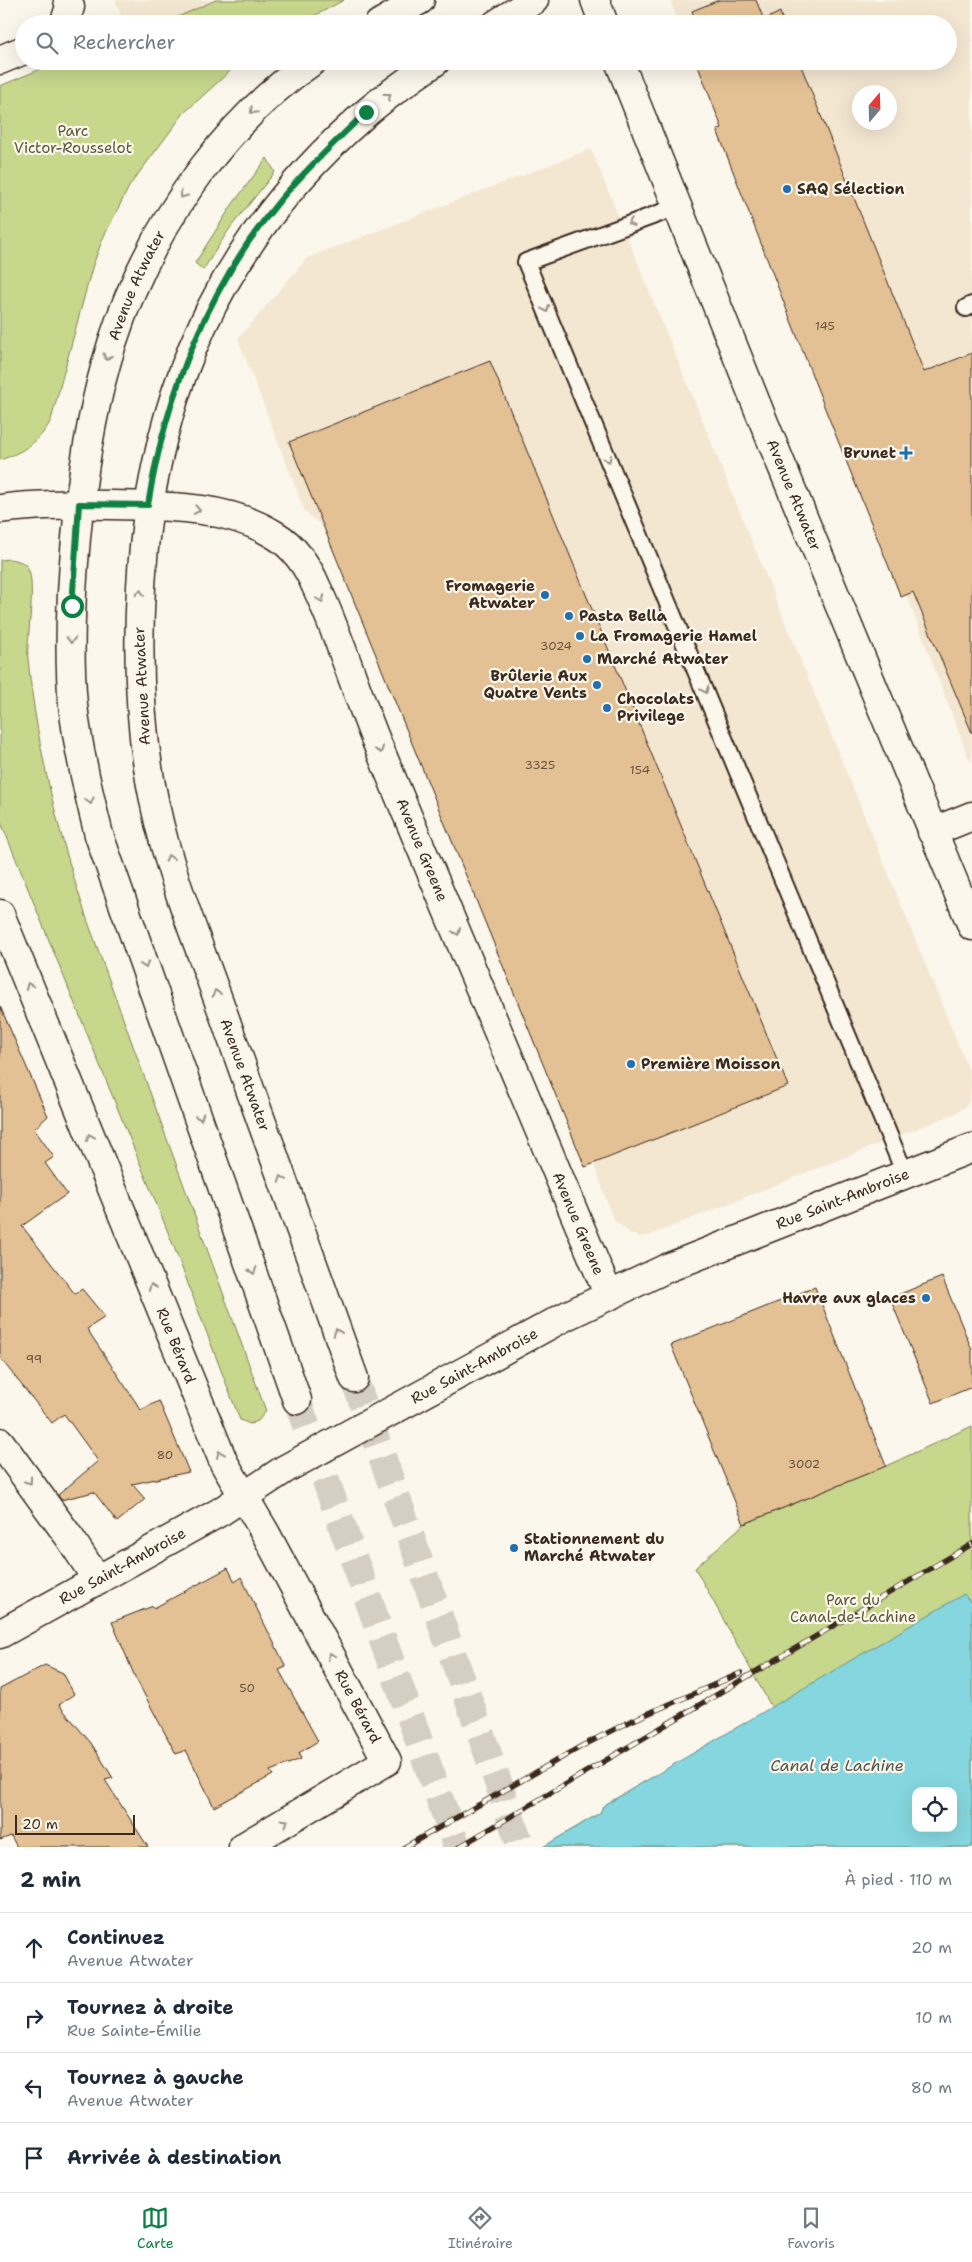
<!DOCTYPE html>
<html lang="fr">
<head>
<meta charset="utf-8">
<style>
	body { margin:0; font-family:"Shantell Sans",sans-serif; background:#f6f6f7; color:#1f2937 }
	.controls { position:absolute; right:15px; bottom:15px; display:grid; overflow:hidden; border-radius:10px; box-shadow:0 5px 20px #0002 }
	.controls button { width:45px; height:45px; display:grid; place-items:center; padding:0; border:0; border-bottom:1px solid #e0e1e3; background:#fff; color:#1f2937; font:25px sans-serif }
	.compass { position:absolute; left:852px; top:85px; width:45px; height:45px; border-radius:50%; background:#fff; box-shadow:0 5px 20px #0002; rotate:19deg }
	.scale { position:absolute; left:15px; bottom:12px; width:120px; box-sizing:border-box; padding-left:5px; border:2px solid #3b2a1e; border-top:0; font-size:14px; line-height:18px; white-space:nowrap; color:#3b2a1e; -webkit-text-stroke:4px #fbf7ec; paint-order:stroke }
	.stop { position:absolute; width:15px; height:15px; margin:-11px; border:4px solid #0b8043; border-radius:50%; background:#fff }
	.stop.end { background:#0b8043; border-color:#fff; box-shadow:0 1px 5px #0008 }
	.list { margin:0; padding:0; list-style:none }
	h2 { display:flex; justify-content:space-between; align-items:center; height:65px; margin:0; padding:0 20px; font-size:21px }
	h2 small { font-size:16px; font-weight:400; color:#747a83 }
	.list li { display:grid; grid-template-columns:32px 1fr auto; gap:15px; align-items:center; box-sizing:border-box; height:70px; padding:0 20px; border-top:1px solid #e0e1e3 }
	.list b { display:block; font-size:19px; white-space:nowrap }
	.list p { margin:0; font-size:16px; white-space:nowrap; color:#747a83 }
	.list em { font-size:16px; font-style:normal; color:#747a83 }
	.icon { flex:none; width:28px; height:28px; fill:none; stroke:currentColor; stroke-width:2; stroke-linecap:round; stroke-linejoin:round }
	.map { position:relative; flex:none; width:972px; height:1847px; overflow:hidden }
	.search { position:absolute; background:#fff; box-shadow:0 5px 20px #0002; left:15px; right:15px; top:15px; height:55px; display:flex; align-items:center; gap:12px; box-sizing:border-box; padding:0 18px; border-radius:28px; color:#747a83; font-size:19px }
	.sheet { height:345px; background:#fff }
	nav { display:flex; justify-content:space-around; align-items:center; box-sizing:border-box; height:70px; border-top:1px solid #e0e1e3; background:#fff; font-size:14px; color:#747a83 }
	nav a { display:grid; justify-items:center; gap:2px }
	nav .on { color:#0b8043 }
	.map>svg:first-child { display:block }
	.built { fill:#f4e7d2; fill-rule:evenodd }
	.green { fill:#c7d88d; stroke:#818156; fill-rule:evenodd }
	.water { fill:#85d6de; stroke:#679191; fill-rule:evenodd }
	.building { fill:#e4c195; stroke:#3b2a1e }
	.lines { fill:none; stroke-linecap:round; stroke-linejoin:round }
	.secondary-tunnel { stroke:#d5cec3; stroke-width:28; stroke-dasharray:28 14; stroke-linecap:butt }
	.lane-casing { stroke:#3b2a1e; stroke-width:20 }
	.street-casing { stroke:#3b2a1e; stroke-width:31 }
	.secondary-casing { stroke:#3b2a1e; stroke-width:31 }
	.lane { stroke:#fbf7ec; stroke-width:16 }
	.street { stroke:#fbf7ec; stroke-width:28 }
	.secondary { stroke:#fbf7ec; stroke-width:28 }
	.rail-casing { stroke:#3b2a1e; stroke-width:5.5 }
	.rail { stroke:#fbf7ec; stroke-width:4; stroke-dasharray:11; stroke-linecap:butt }
	.oneway { stroke:#9b9085 }
	.route { stroke:#0b8043; stroke-width:6 }
	.poi-dot { fill:#1f6fb2; stroke:#fbf7ec; stroke-width:2 }
	.labels { text-anchor:middle; dominant-baseline:central; stroke-width:4.5; stroke-linejoin:round; paint-order:stroke }
	.number-label { font-size:12px; fill:#65503c }
	.park-label { font-size:15px; fill:#5e563a; stroke:#fbf7ec }
	.poi-label { font-size:15px; font-weight:bold; fill:#3b2a1e; stroke:#fbf7ec; text-anchor:start }
	.street-label { font-size:15px; fill:#3b2a1e; stroke:#fbf7ec }
	.water-label { font-size:16px; font-style:italic; fill:#4e554e; stroke:#fbf7ec }
</style>
</head>
<body>
<div class="map">
<svg width="972" height="1847" viewBox="0 0 972 1847">
	<rect width="100%" height="100%" fill="#fbf7ec"/>
	<filter id="ink" filterUnits="userSpaceOnUse"><feTurbulence type="fractalNoise" baseFrequency=".02" numOctaves="2"/><feDisplacementMap in="SourceGraphic" scale="10" xChannelSelector="R" yChannelSelector="G"/><feConvolveMatrix kernelMatrix="1 2 1 2 8 2 1 2 1" color-interpolation-filters="sRGB"/></filter>
	<g filter="url(#ink)">
		<g class="built">
			<polygon points="115,0 216,0 162,24 125,24"/>
			<path d="M 670,0 L 972,0 L 972,762 L 968,757 L 832,399 L 695,61 L 948,61 L 948,24 L 679,24 ZM 860,92 L 890,92 L 890,122 L 860,122 Z"/>
			<polygon points="591,149 970,1073 972,1085 969,1102 965,1107 956,1113 648,1236 638,1237 631,1234 616,1222 611,1214 594,1163 585,1167 328,538 323,527 305,512 238,339 307,258"/>
		</g>
		<g class="green">
			<polygon points="216,0 344,0 299,24 162,24"/>
			<path d="M 60,61 L 68,61 L 70,68 L 87,61 L 241,61 L 184,113 L 130,185 L 103,238 L 92,268 L 51,420 C 40,442 23,452 0,460 L 0,86 Z"/>
			<polygon points="267,158 275,172 230,228 203,270 195,263 232,205"/>
			<path d="M 9,559 C 15,560 22,561 26,565 C 38,578 26,639 28,659 C 37,749 59,836 88,922 L 266,1411 L 258,1421 L 250,1424 L 240,1420 L 174,1247 L 0,820 L 0,560 Z"/>
			<path d="M 972,1426 L 972,1847 L 543,1847 L 600,1813 L 603,1806 L 772,1708 L 695,1568 L 744,1524 L 886,1466 ZM 916,1791 L 953,1791 L 953,1828 L 916,1828 Z"/>
		</g>
		<path class="water" d="M 964,1594 L 970,1602 L 972,1601 L 972,1847 L 543,1847 L 600,1813 L 603,1806 ZM 916,1791 L 953,1791 L 953,1828 L 916,1828 Z"/>
		<g class="building">
			<polygon points="719,0 756,0 764,20 780,12 784,24 697,24 692,11"/>
			<polygon points="696,61 799,61 924,372 972,353 972,733 913,592 901,597 826,411 717,130 722,128"/>
			<polygon points="490,361 788,1086 585,1167 289,442"/>
			<polygon points="0,1006 48,1116 34,1129 54,1157 45,1163 67,1194 22,1226 75,1294 82,1289 105,1317 87,1329 141,1410 159,1401 189,1472 132,1484 145,1499 117,1522 94,1492 61,1500 58,1495 98,1461 64,1414 52,1423 0,1358"/>
			<polygon points="942,1277 972,1350 972,1387 933,1403 890,1298"/>
			<polygon points="815,1287 886,1466 744,1524 671,1345"/>
			<polygon points="228,1568 235,1582 241,1577 286,1667 279,1670 318,1741 299,1753 301,1759 270,1771 273,1775 214,1807 186,1750 176,1754 135,1677 112,1622 153,1606 154,1608"/>
			<polygon points="45,1665 63,1673 74,1694 59,1705 91,1743 113,1778 105,1780 148,1847 17,1847 11,1836 0,1840 0,1689"/>
		</g>
		<g class="lines">
			<g class="secondary-tunnel">
				<polyline points="354,1378 521,1847"/>
				<polyline points="297,1400 457,1847"/>
			</g>
			<defs>
				<g id="lane">
					<polyline points="677,207 526,262 905,1174"/>
					<polyline points="966,308 972,305"/>
				</g>
				<g id="street">
					<polyline points="595,0 604,24"/>
					<polyline points="64,24 70,7 68,0"/>
					<polyline points="0,60 24,50"/>
					<path id="s1" d="M 619,61 L 760,413 L 972,926"/>
					<path id="s2" d="M 0,509 C 37,504 75,504 112,505 C 166,506 227,505 275,535 C 294,546 308,567 316,586 C 340,637 356,692 377,743 C 455,927 531,1112 609,1296"/>
					<polyline points="932,832 972,816"/>
					<path id="s3" d="M 0,914 L 224,1463 L 266,1534 L 387,1761 L 243,1847"/>
					<polyline points="0,1442 70,1538 98,1581"/>
					<path id="s4" d="M 0,1634 L 220,1512 L 285,1469 L 568,1315 L 667,1268 L 972,1148"/>
				</g>
				<g id="secondary">
					<polyline points="379,24 420,0"/>
					<polyline points="496,24 534,0"/>
					<path d="M 354,1378 C 310,1257 266,1135 223,1013 C 199,945 170,876 155,805 C 139,733 137,661 141,587 C 151,395 220,240 366,113 C 388,94 412,78 436,61"/>
					<path id="s5" d="M 297,1400 L 99,835 C 88,792 78,749 73,705 C 68,650 71,593 76,538 C 89,398 117,282 203,168 C 234,127 270,90 313,61"/>
				</g>
			</defs>
			<use href="#lane" class="lane-casing"/>
			<use href="#street" class="street-casing"/>
			<use href="#secondary" class="secondary-casing"/>
			<use href="#lane" class="lane"/>
			<use href="#street" class="street"/>
			<use href="#secondary" class="secondary"/>
			<defs>
				<g id="rail">
					<polyline points="405,1847 582,1746 631,1721 741,1673"/>
					<polyline points="459,1847 972,1544"/>
				</g>
			</defs>
			<use href="#rail" class="rail-casing"/>
			<use href="#rail" class="rail"/>
		</g>
		<defs><path id="oneway-chevron" d="M-2-3.5L2.5 0L-2 3.5" fill="none" stroke-width="1.6" stroke-linecap="round" stroke-linejoin="round" transform="scale(1.25)"/></defs>
		<g class="oneway">
			<use href="#oneway-chevron" transform="translate(388 96) rotate(-37)"/>
			<use href="#oneway-chevron" transform="translate(253 111) rotate(135)"/>
			<use href="#oneway-chevron" transform="translate(183 195) rotate(125)"/>
			<use href="#oneway-chevron" transform="translate(631 223) rotate(160)"/>
			<use href="#oneway-chevron" transform="translate(546 309) rotate(67)"/>
			<use href="#oneway-chevron" transform="translate(107 357) rotate(106)"/>
			<use href="#oneway-chevron" transform="translate(608 459) rotate(67)"/>
			<use href="#oneway-chevron" transform="translate(197 510) rotate(10)"/>
			<use href="#oneway-chevron" transform="translate(140 593) rotate(-86)"/>
			<use href="#oneway-chevron" transform="translate(321 599) rotate(69)"/>
			<use href="#oneway-chevron" transform="translate(71 640) rotate(91)"/>
			<use href="#oneway-chevron" transform="translate(705 690) rotate(67)"/>
			<use href="#oneway-chevron" transform="translate(380 750) rotate(67)"/>
			<use href="#oneway-chevron" transform="translate(90 801) rotate(75)"/>
			<use href="#oneway-chevron" transform="translate(169 858) rotate(-107)"/>
			<use href="#oneway-chevron" transform="translate(457 932) rotate(67)"/>
			<use href="#oneway-chevron" transform="translate(145 965) rotate(70)"/>
			<use href="#oneway-chevron" transform="translate(29 986) rotate(-112)"/>
			<use href="#oneway-chevron" transform="translate(216 993) rotate(-109)"/>
			<use href="#oneway-chevron" transform="translate(200 1117) rotate(71)"/>
			<use href="#oneway-chevron" transform="translate(90 1137) rotate(-112)"/>
			<use href="#oneway-chevron" transform="translate(282 1179) rotate(-110)"/>
			<use href="#oneway-chevron" transform="translate(253 1271) rotate(71)"/>
			<use href="#oneway-chevron" transform="translate(152 1287) rotate(-112)"/>
			<use href="#oneway-chevron" transform="translate(337 1332) rotate(-110)"/>
			<use href="#oneway-chevron" transform="translate(220 1454) rotate(-113)"/>
			<use href="#oneway-chevron" transform="translate(29 1481) rotate(54)"/>
			<use href="#oneway-chevron" transform="translate(331 1656) rotate(-118)"/>
			<use href="#oneway-chevron" transform="translate(285 1822) rotate(-31)"/>
		</g>
	</g>
	<g class="lines" filter="url(#ink)">
		<path class="route" d="M 72,606 L 79,504 L 148,505 C 166,394 208,286 281,199 C 307,168 337,140 366,112"/>
	</g>
	<g class="poi-dot">
		<circle cx="787" cy="189" r="5"/>
		<path d="M903.5 445.5h5v5h5v5h-5v5h-5v-5h-5v-5h5z"/>
		<circle cx="545" cy="595" r="5"/>
		<circle cx="569" cy="616" r="5"/>
		<circle cx="580" cy="636" r="5"/>
		<circle cx="587" cy="659" r="5"/>
		<circle cx="597" cy="685" r="5"/>
		<circle cx="607" cy="708" r="5"/>
		<circle cx="631" cy="1064" r="5"/>
		<circle cx="926" cy="1298" r="5"/>
		<circle cx="514" cy="1548" r="5"/>
	</g>
	<g class="labels">
		<g class="number-label">
			<text x="825" y="326">145</text>
			<text x="556" y="646">3024</text>
			<text x="540" y="765">3325</text>
			<text x="640" y="770">154</text>
			<text x="34" y="1359">99</text>
			<text x="165" y="1455">80</text>
			<text x="804" y="1464">3002</text>
			<text x="247" y="1688">50</text>
		</g>
		<g class="park-label">
			<text x="73" y="131">Parc<tspan x="73" dy="17">Victor-Rousselot</tspan></text>
			<text x="853" y="1600">Parc du<tspan x="853" dy="17">Canal-de-Lachine</tspan></text>
		</g>
		<g class="poi-label">
			<text x="797" y="189">SAQ Sélection</text>
			<text x="896" y="453" text-anchor="end">Brunet</text>
			<text x="535" y="586" text-anchor="end">Fromagerie<tspan x="535" dy="17">Atwater</tspan></text>
			<text x="579" y="616">Pasta Bella</text>
			<text x="590" y="636">La Fromagerie Hamel</text>
			<text x="597" y="659">Marché Atwater</text>
			<text x="587" y="676" text-anchor="end">Brûlerie Aux<tspan x="587" dy="17">Quatre Vents</tspan></text>
			<text x="617" y="699">Chocolats<tspan x="617" dy="17">Privilege</tspan></text>
			<text x="641" y="1064">Première Moisson</text>
			<text x="916" y="1298" text-anchor="end">Havre aux glaces</text>
			<text x="524" y="1539">Stationnement du<tspan x="524" dy="17">Marché Atwater</tspan></text>
		</g>
		<g class="street-label">
			<text stroke="none"><textPath href="#s5" startOffset="1160">Avenue Atwater</textPath></text>
			<text stroke="none"><textPath href="#s1" startOffset="468">Avenue Atwater</textPath></text>
			<text transform="translate(142 686) rotate(-93)">Avenue Atwater</text>
			<text stroke="none"><textPath href="#s2" startOffset="631">Avenue Greene</textPath></text>
			<text transform="translate(245 1075) rotate(70)">Avenue Atwater</text>
			<text stroke="none"><textPath href="#s4" startOffset="950">Rue Saint-Ambroise</textPath></text>
			<text stroke="none"><textPath href="#s2" startOffset="1036">Avenue Greene</textPath></text>
			<text stroke="none"><textPath href="#s3" startOffset="466">Rue Bérard</textPath></text>
			<text stroke="none"><textPath href="#s4" startOffset="545">Rue Saint-Ambroise</textPath></text>
			<text stroke="none"><textPath href="#s4" startOffset="140">Rue Saint-Ambroise</textPath></text>
			<text stroke="none"><textPath href="#s3" startOffset="871">Rue Bérard</textPath></text>
		</g>
		<g class="water-label">
			<text x="837" y="1765">Canal de Lachine</text>
		</g>
	</g>
</svg>
<div class="controls">
<button><svg class="icon" aria-label="locate" viewBox="0 0 24 24"><circle cx="12" cy="12" r="6"/><path d="M12 2v4M12 18v4M2 12h4M18 12h4"/></svg></button>
</div>
<svg class="compass" viewBox="-18 -18 36 36"><path d="M0-13l5 13h-10z" fill="#e53935"/><path d="M0 13l5-13h-10z" fill="#747a83"/></svg>
<div class="scale">20 m</div>
<div class="stop" style="left:72px;top:606px"></div>
<div class="stop end" style="left:366px;top:112px"></div>
<div class="search"><svg class="icon" aria-label="search" viewBox="0 0 24 24"><circle cx="10" cy="10" r="6"/><path d="M15 15l6 6"/></svg>Rechercher</div>
</div>
<section class="sheet">
<h2>2 min<small>À pied · 110 m</small></h2>
<ul class="list">
<li><svg class="icon" aria-label="ahead" viewBox="0 0 24 24"><path d="M12 20V5M6 11l6-6 6 6"/></svg><div><b>Continuez</b><p>Avenue Atwater</p></div><em>20 m</em></li>
<li><svg class="icon" aria-label="right" viewBox="0 0 24 24"><path d="M7 20v-9h11M14 6l5 5-5 5"/></svg><div><b>Tournez à droite</b><p>Rue Sainte-Émilie</p></div><em>10 m</em></li>
<li><svg class="icon" aria-label="left" viewBox="0 0 24 24"><path d="M17 20v-9H6M10 6l-5 5 5 5"/></svg><div><b>Tournez à gauche</b><p>Avenue Atwater</p></div><em>80 m</em></li>
<li><svg class="icon" aria-label="arrive" viewBox="0 0 24 24"><path d="M6 21V4h12l-3 4 3 4H6"/></svg><div><b>Arrivée à destination</b></div></li>
</ul>
</section>
<nav>
<a class="on"><svg class="icon" aria-label="map" viewBox="0 0 24 24"><path d="M3 6l6-2 6 2 6-2v14l-6 2-6-2-6 2zM9 4v14M15 6v14"/></svg>Carte</a>
<a><svg class="icon" aria-label="directions" viewBox="0 0 24 24"><path d="M12 3l9 9-9 9-9-9zM9 14v-3h6M13 9l2 2-2 2"/></svg>Itinéraire</a>
<a><svg class="icon" aria-label="saved" viewBox="0 0 24 24"><path d="M7 4h10v16l-5-4-5 4z"/></svg>Favoris</a>
</nav>
</body>
</html>
